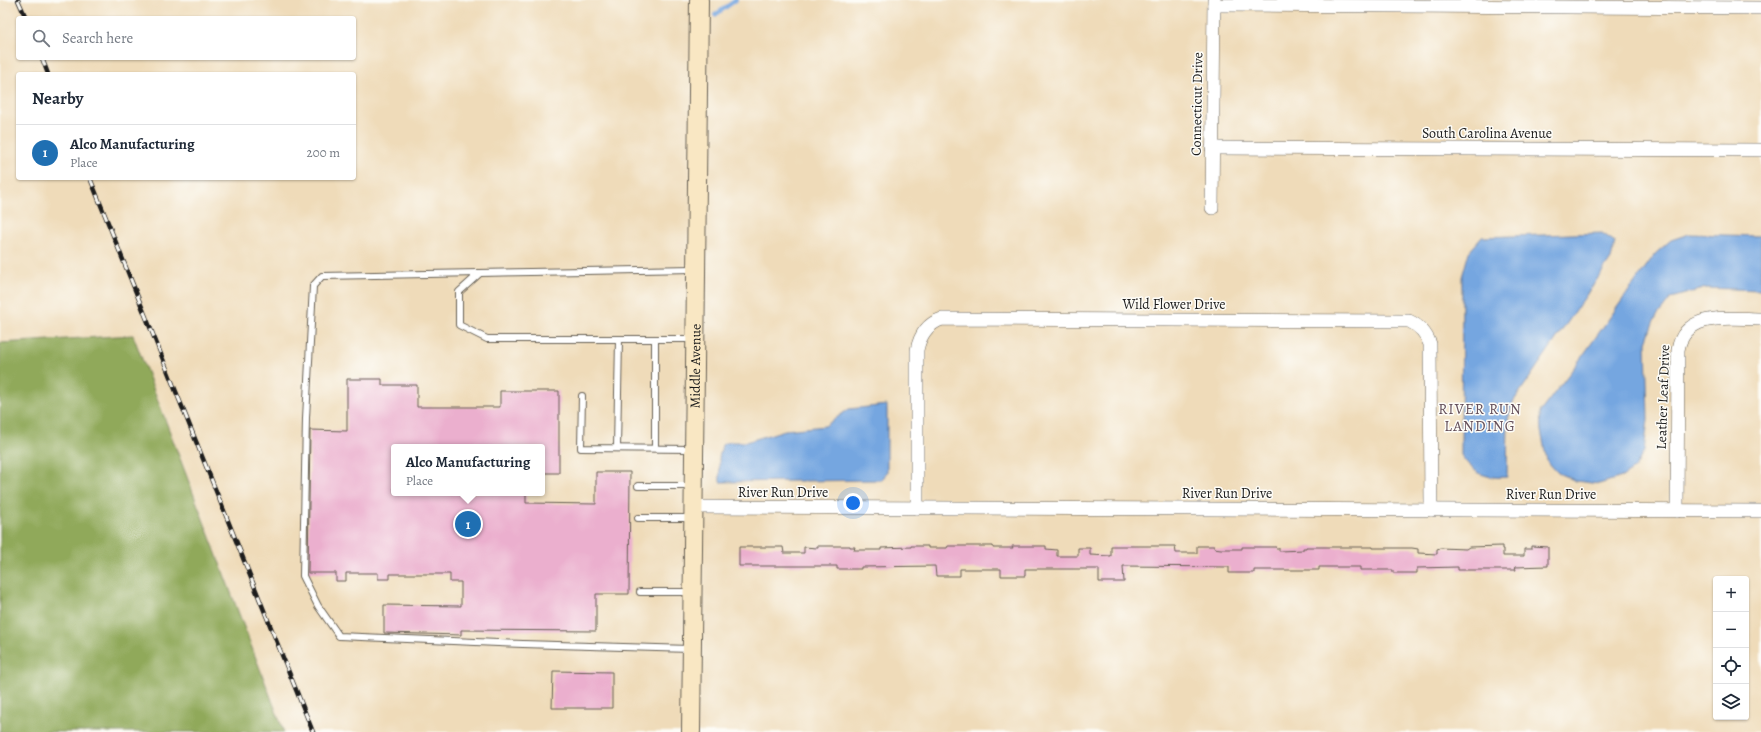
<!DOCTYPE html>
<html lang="en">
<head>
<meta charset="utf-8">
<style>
	body { margin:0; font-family:Alegreya,serif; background:#f6f6f7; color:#1f2937 }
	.controls { position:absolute; right:12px; bottom:12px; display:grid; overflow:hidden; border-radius:4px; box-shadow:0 1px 3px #0004 }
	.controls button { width:36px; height:36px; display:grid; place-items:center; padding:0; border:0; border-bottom:1px solid #e0e1e3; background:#fff; color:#1f2937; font:20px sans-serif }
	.you { position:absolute; left:853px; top:503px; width:14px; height:14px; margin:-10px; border:3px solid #fff; border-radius:50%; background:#1a73e8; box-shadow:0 0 0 6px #1a73e833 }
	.badge { display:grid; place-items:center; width:26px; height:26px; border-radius:50%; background:#1f6fb2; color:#fff; font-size:13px; font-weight:700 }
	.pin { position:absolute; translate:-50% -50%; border:2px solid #fff; box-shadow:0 1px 4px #0006 }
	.popup { position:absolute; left:391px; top:444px; width:154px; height:52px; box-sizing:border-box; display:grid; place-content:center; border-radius:4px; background:#fff; filter:drop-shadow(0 1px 3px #0005); font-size:13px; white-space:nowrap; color:#747a83 }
	.popup b { font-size:15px; color:#1f2937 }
	.popup::after { content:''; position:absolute; left:50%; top:100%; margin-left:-8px; border:8px solid transparent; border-top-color:#fff }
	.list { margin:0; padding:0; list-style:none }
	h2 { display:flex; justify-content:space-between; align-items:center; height:52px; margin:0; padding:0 16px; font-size:17px }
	h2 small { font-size:13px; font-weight:400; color:#747a83 }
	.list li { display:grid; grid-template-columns:26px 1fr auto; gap:12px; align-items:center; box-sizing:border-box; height:56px; padding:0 16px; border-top:1px solid #e0e1e3 }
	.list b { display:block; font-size:15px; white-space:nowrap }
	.list p { margin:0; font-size:13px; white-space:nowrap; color:#747a83 }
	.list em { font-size:13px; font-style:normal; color:#747a83 }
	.icon { flex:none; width:22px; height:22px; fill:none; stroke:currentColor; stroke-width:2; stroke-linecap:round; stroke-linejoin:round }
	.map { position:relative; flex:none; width:1761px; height:732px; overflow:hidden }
	.search { position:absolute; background:#fff; box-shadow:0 1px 3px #0004; left:16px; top:16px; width:340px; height:44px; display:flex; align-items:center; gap:10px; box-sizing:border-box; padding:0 14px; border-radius:4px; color:#747a83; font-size:15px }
	.panel { position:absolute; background:#fff; box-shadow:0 1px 3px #0004; left:16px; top:72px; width:340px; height:108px; border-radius:4px }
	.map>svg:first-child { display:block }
	.forest { fill:#90a95a; stroke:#56623b }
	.water { fill:#75a6e0; stroke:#48617e }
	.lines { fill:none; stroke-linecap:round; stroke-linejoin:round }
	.stream { stroke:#75a6e0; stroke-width:4 }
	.building { fill:#ebafce }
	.lane-casing { stroke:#665f53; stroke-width:8 }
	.street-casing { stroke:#665f53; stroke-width:14 }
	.secondary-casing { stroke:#665f53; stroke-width:20 }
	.lane { stroke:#fff; stroke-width:6 }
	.street { stroke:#fff; stroke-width:13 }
	.secondary { stroke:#f9e7c3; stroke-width:18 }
	.rail-casing { stroke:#1c1c1c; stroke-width:4.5 }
	.rail { stroke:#fdfcf7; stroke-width:3; stroke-dasharray:9; stroke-linecap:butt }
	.labels { text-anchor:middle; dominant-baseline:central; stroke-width:3; stroke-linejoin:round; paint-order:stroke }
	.street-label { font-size:14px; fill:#1c1c1c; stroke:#fdfcf7 }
	.neighbourhood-label { font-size:15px; letter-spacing:1px; fill:#644f5a; stroke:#fdfcf7 }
</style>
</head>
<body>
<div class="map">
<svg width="1761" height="732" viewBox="0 0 1761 732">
	<rect width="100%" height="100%" fill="#fdfcf7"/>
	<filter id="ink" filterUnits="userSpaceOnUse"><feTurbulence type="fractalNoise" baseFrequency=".025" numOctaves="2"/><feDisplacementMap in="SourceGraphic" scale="8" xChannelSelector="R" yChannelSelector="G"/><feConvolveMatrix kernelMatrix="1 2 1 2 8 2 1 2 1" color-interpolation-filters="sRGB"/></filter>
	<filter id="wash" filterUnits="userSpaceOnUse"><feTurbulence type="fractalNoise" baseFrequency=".012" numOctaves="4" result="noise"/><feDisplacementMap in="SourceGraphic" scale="16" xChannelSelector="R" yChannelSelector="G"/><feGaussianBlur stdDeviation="0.9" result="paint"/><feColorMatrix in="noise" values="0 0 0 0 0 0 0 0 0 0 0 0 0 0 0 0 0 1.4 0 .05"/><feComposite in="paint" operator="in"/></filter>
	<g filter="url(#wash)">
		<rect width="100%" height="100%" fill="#efdbb9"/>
		<polygon class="forest" points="133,335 284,732 0,732 0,343"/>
		<g class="water">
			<path d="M 1602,233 L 1615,242 L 1611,259 L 1513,402 L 1508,419 L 1507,477 C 1485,479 1473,473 1461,455 L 1462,277 L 1469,252 L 1482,237 Z"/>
			<polygon points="1689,234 1761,236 1761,290 1706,288 1671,298 1654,320 1646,342 1648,419 1644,451 1635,468 1622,477 1599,484 1576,481 1558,473 1547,461 1541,431 1540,412 1581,358 1655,254 1671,240"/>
			<polygon points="887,405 887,472 882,480 720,482 719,458 722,445 729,442 746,442 785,430 825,426 849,409"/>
		</g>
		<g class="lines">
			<polyline class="stream" points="715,15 736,0"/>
		</g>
		<g id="blocks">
			<g class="building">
				<polygon points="347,379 382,379 382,385 417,385 417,407 500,407 500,391 559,391 559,473 542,473 542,447 394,447 394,493 526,493 526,503 596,504 596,472 630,472 629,594 596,594 596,631 461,630 461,635 384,633 384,605 461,606 461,582 450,582 450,574 390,574 390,579 378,579 378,573 346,573 346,581 336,581 336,573 308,573 310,430 347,431"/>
				<polygon points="817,546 850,546 850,547 855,547 854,550 881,550 881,548 911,547 911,546 928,546 928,548 947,548 948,546 993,546 993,548 1013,548 1012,546 1046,546 1046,549 1057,550 1057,556 1078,556 1078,548 1090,548 1090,555 1111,556 1111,546 1175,546 1176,553 1197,553 1197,546 1214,546 1214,548 1221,549 1242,549 1242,547 1276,547 1276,548 1279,548 1279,551 1303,550 1303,548 1306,548 1306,547 1373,547 1373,548 1412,548 1418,549 1418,553 1437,554 1437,549 1440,548 1466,549 1469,547 1502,546 1502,549 1503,549 1503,556 1524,556 1524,549 1531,549 1531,546 1548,547 1548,566 1515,567 1516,570 1458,570 1458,567 1417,568 1417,573 1393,573 1393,570 1360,570 1360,567 1319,567 1319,570 1254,570 1254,573 1229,573 1229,567 1123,566 1124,582 1099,582 1099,569 1025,569 1025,576 1001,576 1001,569 960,569 960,576 936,576 935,566 861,567 861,569 837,569 837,566 739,566 739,547 783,547 784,553 804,553 804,547 817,548"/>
				<polygon points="553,671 612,672 612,708 552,708"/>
			</g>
		</g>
	</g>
	<g filter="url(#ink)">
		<use href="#blocks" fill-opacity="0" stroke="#665f53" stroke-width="1"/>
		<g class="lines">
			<defs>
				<g id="lane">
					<polyline points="480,273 322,276 313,286 306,418 303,576 318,606 339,636 523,644 690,649"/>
					<polyline points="693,339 487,339 459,325 459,292 480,273 694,269"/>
					<polyline points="582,396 581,448 692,449"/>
					<polyline points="617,448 619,339"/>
					<polyline points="655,448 655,339"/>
					<polyline points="638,486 692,486"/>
					<polyline points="638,518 692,518"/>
					<polyline points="640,592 691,592"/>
				</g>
				<g id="street">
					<polyline points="1214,5 1761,8"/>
					<polyline points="1212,148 1761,150"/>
					<polyline points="1212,208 1214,0"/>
					<polyline points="693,507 1761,511"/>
					<path d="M 917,508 L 917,350 C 920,335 927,324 942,319 L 1409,321 C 1420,326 1426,333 1430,344 L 1431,510"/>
					<path d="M 1677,511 L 1678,350 C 1685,310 1731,319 1761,319"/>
				</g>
				<g id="secondary">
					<path id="s1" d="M 691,732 L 699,0"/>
				</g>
			</defs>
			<use href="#lane" class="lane-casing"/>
			<use href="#street" class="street-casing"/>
			<use href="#secondary" class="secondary-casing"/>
			<use href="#lane" class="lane"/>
			<use href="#street" class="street"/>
			<use href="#secondary" class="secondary"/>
			<defs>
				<g id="rail">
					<polyline points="18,0 26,18"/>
					<polyline points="42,58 48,74"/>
					<polyline points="90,178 313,732"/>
				</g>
			</defs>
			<use href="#rail" class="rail-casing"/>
			<use href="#rail" class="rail"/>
		</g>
	</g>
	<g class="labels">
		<g class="street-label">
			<text transform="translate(1197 104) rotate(-89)">Connecticut Drive</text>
			<text x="1487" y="133">South Carolina Avenue</text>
			<text x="1174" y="304">Wild Flower Drive</text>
			<text stroke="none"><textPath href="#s1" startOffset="366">Middle Avenue</textPath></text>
			<text transform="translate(1663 397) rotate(-88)">Leather Leaf Drive</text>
			<text x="783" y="492">River Run Drive</text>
			<text x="1227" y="493">River Run Drive</text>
			<text x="1551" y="494">River Run Drive</text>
		</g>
		<g class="neighbourhood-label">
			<text x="1480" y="409">RIVER RUN<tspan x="1480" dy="17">LANDING</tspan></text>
		</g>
	</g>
</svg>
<div class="controls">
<button>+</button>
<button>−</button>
<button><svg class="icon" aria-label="locate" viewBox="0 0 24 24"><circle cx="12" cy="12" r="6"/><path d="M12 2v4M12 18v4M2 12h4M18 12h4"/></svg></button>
<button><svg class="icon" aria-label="layers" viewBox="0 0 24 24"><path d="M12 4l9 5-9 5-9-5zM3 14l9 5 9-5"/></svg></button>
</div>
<div class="you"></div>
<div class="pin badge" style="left:468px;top:524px">1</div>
<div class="popup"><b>Alco Manufacturing</b>Place</div>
<div class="search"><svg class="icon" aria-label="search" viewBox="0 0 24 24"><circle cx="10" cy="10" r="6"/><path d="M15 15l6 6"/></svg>Search here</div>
<section class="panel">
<h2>Nearby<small></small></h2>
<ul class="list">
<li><span class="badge">1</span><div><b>Alco Manufacturing</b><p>Place</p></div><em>200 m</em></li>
</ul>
</section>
</div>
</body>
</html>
